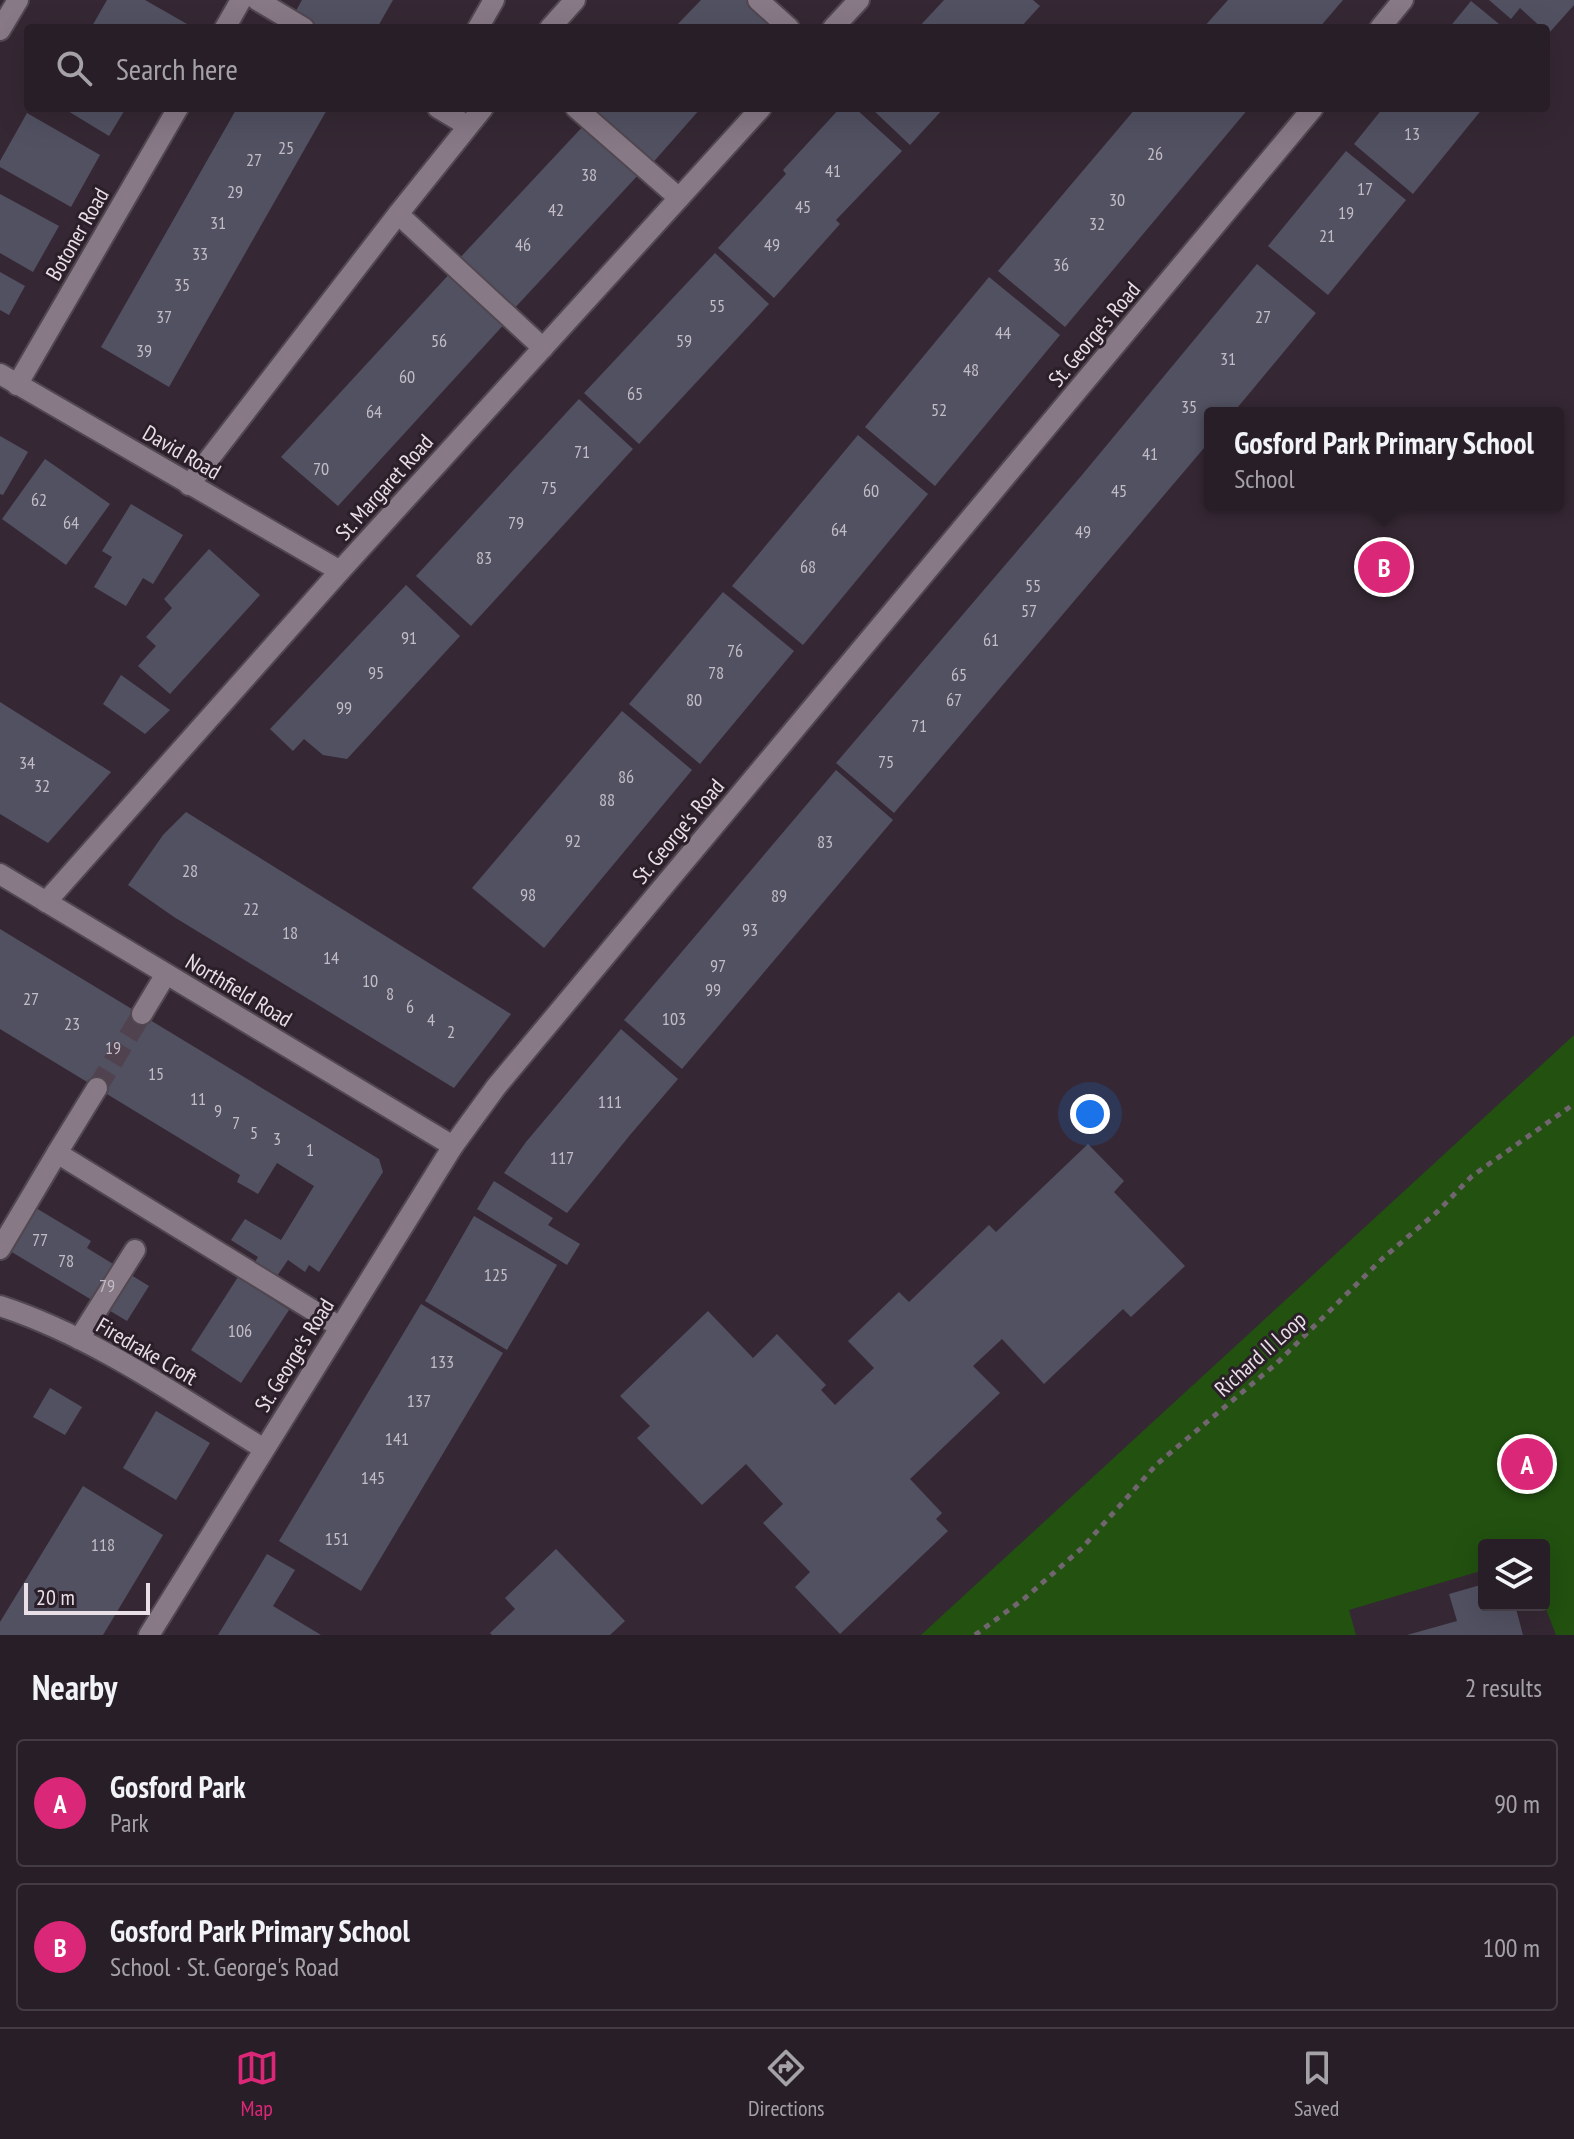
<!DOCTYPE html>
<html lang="en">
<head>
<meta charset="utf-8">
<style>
	body { margin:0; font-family:"PT Sans Narrow",sans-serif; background:#342b33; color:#f1f3f6 }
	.controls { position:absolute; right:24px; bottom:24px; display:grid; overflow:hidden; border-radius:8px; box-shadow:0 8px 32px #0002 }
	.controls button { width:72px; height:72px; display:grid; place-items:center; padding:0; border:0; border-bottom:2px solid #443c44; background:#281e27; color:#f1f3f6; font:40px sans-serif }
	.scale { position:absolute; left:24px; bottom:20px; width:126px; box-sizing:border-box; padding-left:8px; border:4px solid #e8dfe7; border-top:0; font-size:22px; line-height:28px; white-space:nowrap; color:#e8dfe7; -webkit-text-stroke:6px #2b1f2a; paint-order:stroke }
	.you { position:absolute; left:1090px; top:1114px; width:28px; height:28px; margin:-20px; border:6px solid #fff; border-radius:50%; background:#1a73e8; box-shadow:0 0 0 12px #1a73e833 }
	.badge { display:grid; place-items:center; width:52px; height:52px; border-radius:50%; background:#db2777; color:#fff; font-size:26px; font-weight:700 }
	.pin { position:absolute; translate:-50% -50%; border:4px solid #fff; box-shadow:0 2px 8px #0006 }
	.popup { position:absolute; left:1204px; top:407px; width:360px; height:104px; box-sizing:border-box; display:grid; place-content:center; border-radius:8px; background:#281e27; filter:drop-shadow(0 2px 6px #0005); font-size:26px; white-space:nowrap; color:#a5a2a7 }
	.popup b { font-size:30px; color:#f1f3f6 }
	.popup::after { content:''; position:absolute; left:50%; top:100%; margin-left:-16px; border:16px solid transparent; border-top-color:#281e27 }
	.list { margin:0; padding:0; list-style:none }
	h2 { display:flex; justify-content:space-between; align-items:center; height:104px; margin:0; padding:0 32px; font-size:34px }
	h2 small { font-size:26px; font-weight:400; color:#a5a2a7 }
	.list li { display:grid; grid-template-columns:52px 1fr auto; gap:24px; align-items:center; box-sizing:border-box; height:128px; margin:0 16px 16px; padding:0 16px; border:2px solid #443c44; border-radius:8px }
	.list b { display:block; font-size:30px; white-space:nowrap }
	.list p { margin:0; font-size:26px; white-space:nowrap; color:#a5a2a7 }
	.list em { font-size:26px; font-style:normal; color:#a5a2a7 }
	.icon { flex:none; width:44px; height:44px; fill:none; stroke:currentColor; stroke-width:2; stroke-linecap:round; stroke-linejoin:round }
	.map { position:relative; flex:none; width:1574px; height:1635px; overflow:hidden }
	.search { position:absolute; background:#281e27; box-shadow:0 8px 32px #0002; left:24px; right:24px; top:24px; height:88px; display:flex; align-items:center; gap:20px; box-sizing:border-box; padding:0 28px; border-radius:8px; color:#a5a2a7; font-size:30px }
	.sheet { height:392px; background:#281e27 }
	nav { display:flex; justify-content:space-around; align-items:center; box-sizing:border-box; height:112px; border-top:2px solid #443c44; background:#281e27; font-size:22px; color:#a5a2a7 }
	nav a { display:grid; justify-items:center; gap:4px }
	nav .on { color:#db2777 }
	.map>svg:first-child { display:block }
	.green { fill:#225110 }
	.building { fill:#525162 }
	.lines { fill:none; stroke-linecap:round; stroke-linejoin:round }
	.minor-tunnel { stroke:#50434f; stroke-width:20; stroke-dasharray:20 10; stroke-linecap:butt }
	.minor-casing { stroke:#514750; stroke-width:24 }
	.path { stroke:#716670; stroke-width:5; stroke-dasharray:6 6; stroke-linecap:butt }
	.minor { stroke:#877986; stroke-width:20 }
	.labels { text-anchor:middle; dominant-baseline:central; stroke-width:6; stroke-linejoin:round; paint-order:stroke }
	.number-label { font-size:18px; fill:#c2bcc6 }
	.street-label { font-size:22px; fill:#e8dfe7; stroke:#2b1f2a }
</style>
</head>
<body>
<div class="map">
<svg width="1574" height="1635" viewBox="0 0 1574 1635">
	<rect width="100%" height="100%" fill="#352834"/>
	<polygon class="green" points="1574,1035 1574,1635 1556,1635 1544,1604 1544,1545 1484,1545 1484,1570 1349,1610 1356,1635 921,1635"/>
	<g class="building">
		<polygon points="107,0 145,0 194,28 91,28"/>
		<polygon points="302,0 393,0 377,28 314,28 293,16"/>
		<polygon points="701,0 751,0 776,28 674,28"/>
		<polygon points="944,0 1033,0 1040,6 1020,28 918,28"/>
		<polygon points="1228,0 1343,0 1319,28 1203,28"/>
		<polygon points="1489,0 1574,0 1574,5 1549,33 1546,28 1542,28 1520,8 1511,19"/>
		<polygon points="1471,1 1504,28 1449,28"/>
		<polygon points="63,108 126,108 109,136"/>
		<polygon points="237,108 328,108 169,387 101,347"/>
		<polygon points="601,108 701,108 649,167 593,116"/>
		<polygon points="840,108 855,108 902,151 836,220 840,224 774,298 718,248 786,174 783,170"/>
		<polygon points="871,108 944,108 910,145"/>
		<polygon points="1136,108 1249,108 1065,327 998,271"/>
		<polygon points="1383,108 1483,108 1413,194 1354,144"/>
		<polygon points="27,113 100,155 71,207 0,167 0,161"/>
		<polygon points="586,123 640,173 511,312 456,262"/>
		<polygon points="1346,151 1406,200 1328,295 1268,246"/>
		<polygon points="0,194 59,226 33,272 0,253"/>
		<polygon points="715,253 769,304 639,444 584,393"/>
		<polygon points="1257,264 1316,313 1233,413 1210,413 1210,441 894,813 836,763 1082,475"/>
		<polygon points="453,270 508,320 338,506 281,457"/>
		<polygon points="0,272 25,286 9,315 0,310"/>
		<polygon points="989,277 1060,335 935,486 865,427"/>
		<polygon points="579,399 633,449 471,626 416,576"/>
		<polygon points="858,435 928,494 803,645 732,586"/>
		<polygon points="0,436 28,452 3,495 0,494"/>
		<polygon points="45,459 110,504 66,565 2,519"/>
		<polygon points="131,504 183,535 153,584 143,578 126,606 94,587 112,557 102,551"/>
		<polygon points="209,549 260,595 170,694 138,666 156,646 146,637 172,608 164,599"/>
		<polygon points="406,585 460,636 347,759 323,755 304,739 293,751 270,729"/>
		<polygon points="723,592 794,651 700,764 629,704"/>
		<polygon points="121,675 170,710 145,734 103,704"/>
		<polygon points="0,702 111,772 48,843 0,814"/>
		<polygon points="622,711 692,770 544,948 472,888"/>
		<polygon points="836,770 893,820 682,1069 624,1020"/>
		<polygon points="186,812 511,1014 454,1088 174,917 128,885 163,835"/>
		<polygon points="0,929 379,1159 383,1172 319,1272 309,1265 305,1272 288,1260 275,1279 253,1265 258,1257 231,1240 245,1219 281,1240 314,1186 277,1163 258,1194 237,1182 240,1175 0,1029"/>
		<polygon points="621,1029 678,1079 630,1135 567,1213 504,1173 526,1142"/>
		<polygon points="1088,1144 1124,1181 1114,1192 1185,1266 1131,1317 1123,1309 1044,1384 1002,1339 973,1366 1000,1393 910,1479 942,1513 936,1519 948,1531 840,1634 795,1587 810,1572 763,1523 783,1504 746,1464 702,1505 637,1438 650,1426 620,1396 708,1311 753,1358 777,1334 826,1385 821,1390 835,1405 874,1368 848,1341 899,1292 909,1302 989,1225 996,1232"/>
		<polygon points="494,1181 553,1218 548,1225 580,1244 567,1265 477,1209"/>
		<polygon points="36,1208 91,1241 87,1248 149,1286 127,1321 10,1251"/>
		<polygon points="474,1216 557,1265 507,1350 425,1301"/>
		<polygon points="238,1277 289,1310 241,1383 191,1350"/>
		<polygon points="421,1304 503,1353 361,1591 279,1541"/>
		<polygon points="50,1388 82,1407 65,1435 33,1417"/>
		<polygon points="156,1411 210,1443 176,1500 123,1468"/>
		<polygon points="83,1486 163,1535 103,1635 0,1635 0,1622"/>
		<polygon points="556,1549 625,1621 610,1635 492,1635 490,1633 515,1609 505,1598"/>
		<polygon points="267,1554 295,1570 273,1606 321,1635 218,1635"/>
		<polygon points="1484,1584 1484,1605 1515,1605 1523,1635 1407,1635 1457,1621 1449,1594"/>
	</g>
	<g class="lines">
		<polyline class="minor-tunnel" points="97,1088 142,1014"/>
		<defs>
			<g id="minor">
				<polyline points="257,0 304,28"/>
				<polyline points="758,0 789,28"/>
				<polyline points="225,28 241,0"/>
				<polyline points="478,28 494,0"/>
				<polyline points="550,28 575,0"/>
				<polyline points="833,28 859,0"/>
				<polyline points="1380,28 1403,0"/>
				<polyline points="0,30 18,0"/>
				<polyline points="438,108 468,126"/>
				<polyline points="483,108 398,214 543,348"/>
				<polyline points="576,108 679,198"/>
				<polyline points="0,374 340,571"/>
				<polyline points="17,385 178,108"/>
				<polyline points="189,485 398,214"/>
				<polyline points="0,874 453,1146"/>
				<polyline points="46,902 340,571 761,108"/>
				<polyline points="142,1014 166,974"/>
				<polyline points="57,1153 97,1088"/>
				<polyline points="0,1249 57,1153 340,1327"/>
				<path d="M 0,1306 C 95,1337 179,1397 264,1449"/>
				<polyline points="79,1339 135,1250"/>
				<polyline points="149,1635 453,1146 496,1087 1313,108"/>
			</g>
		</defs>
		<use href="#minor" class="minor-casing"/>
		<polyline class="path" points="975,1635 1025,1598 1082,1548 1157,1464 1277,1363 1383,1258 1437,1212 1472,1176 1574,1104"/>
		<use href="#minor" class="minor"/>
	</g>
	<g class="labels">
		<g class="number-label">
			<text x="1412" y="133">13</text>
			<text x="286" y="147">25</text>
			<text x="1155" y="153">26</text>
			<text x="254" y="159">27</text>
			<text x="833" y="170">41</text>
			<text x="589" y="174">38</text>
			<text x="1365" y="188">17</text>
			<text x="235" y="191">29</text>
			<text x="1117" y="199">30</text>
			<text x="803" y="206">45</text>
			<text x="556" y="209">42</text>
			<text x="1346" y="212">19</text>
			<text x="218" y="222">31</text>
			<text x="1097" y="223">32</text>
			<text x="1327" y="235">21</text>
			<text x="523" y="244">46</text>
			<text x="772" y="244">49</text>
			<text x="200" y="253">33</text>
			<text x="1061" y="264">36</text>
			<text x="182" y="284">35</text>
			<text x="717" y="305">55</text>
			<text x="164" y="316">37</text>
			<text x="1263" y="316">27</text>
			<text x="1003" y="332">44</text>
			<text x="439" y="340">56</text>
			<text x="684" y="340">59</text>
			<text x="144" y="350">39</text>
			<text x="1228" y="358">31</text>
			<text x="971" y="369">48</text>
			<text x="407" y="376">60</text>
			<text x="635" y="393">65</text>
			<text x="1189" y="406">35</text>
			<text x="939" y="409">52</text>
			<text x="374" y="411">64</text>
			<text x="582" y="451">71</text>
			<text x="1150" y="453">41</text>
			<text x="321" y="468">70</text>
			<text x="549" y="487">75</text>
			<text x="871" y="490">60</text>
			<text x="1119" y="490">45</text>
			<text x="39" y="499">62</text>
			<text x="71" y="522">64</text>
			<text x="516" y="522">79</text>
			<text x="839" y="529">64</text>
			<text x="1083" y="531">49</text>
			<text x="484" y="557">83</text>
			<text x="808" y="566">68</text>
			<text x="1033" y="585">55</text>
			<text x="1029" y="610">57</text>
			<text x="409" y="637">91</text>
			<text x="991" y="639">61</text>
			<text x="735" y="650">76</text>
			<text x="376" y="672">95</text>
			<text x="716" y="672">78</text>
			<text x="959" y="674">65</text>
			<text x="694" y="699">80</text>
			<text x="954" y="699">67</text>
			<text x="344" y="707">99</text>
			<text x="919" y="725">71</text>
			<text x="886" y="761">75</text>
			<text x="27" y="762">34</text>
			<text x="626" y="776">86</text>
			<text x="42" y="785">32</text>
			<text x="607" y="799">88</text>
			<text x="573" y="840">92</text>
			<text x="825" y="841">83</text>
			<text x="190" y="870">28</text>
			<text x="528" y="894">98</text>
			<text x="779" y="895">89</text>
			<text x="251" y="908">22</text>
			<text x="750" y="929">93</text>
			<text x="290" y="932">18</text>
			<text x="331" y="957">14</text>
			<text x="718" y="965">97</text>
			<text x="370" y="980">10</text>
			<text x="713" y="989">99</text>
			<text x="390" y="993">8</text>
			<text x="31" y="998">27</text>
			<text x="410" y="1006">6</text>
			<text x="674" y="1018">103</text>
			<text x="431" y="1019">4</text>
			<text x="72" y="1023">23</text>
			<text x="451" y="1031">2</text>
			<text x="113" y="1047">19</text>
			<text x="156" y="1073">15</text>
			<text x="198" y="1098">11</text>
			<text x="610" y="1101">111</text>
			<text x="218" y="1110">9</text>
			<text x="236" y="1122">7</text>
			<text x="254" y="1132">5</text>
			<text x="277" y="1138">3</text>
			<text x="310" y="1149">1</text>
			<text x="562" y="1157">117</text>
			<text x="40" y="1239">77</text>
			<text x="66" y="1260">78</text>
			<text x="496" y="1274">125</text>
			<text x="107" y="1285">79</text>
			<text x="240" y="1330">106</text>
			<text x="442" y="1361">133</text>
			<text x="419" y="1400">137</text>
			<text x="397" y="1438">141</text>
			<text x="373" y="1477">145</text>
			<text x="337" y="1538">151</text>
			<text x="103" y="1544">118</text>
		</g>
		<g class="street-label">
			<text transform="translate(77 234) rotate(-60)">Botoner Road</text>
			<text transform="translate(1094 334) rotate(-50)">St. George's Road</text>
			<text transform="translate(182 452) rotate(30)">David Road</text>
			<text transform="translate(384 487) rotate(-48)">St. Margaret Road</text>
			<text transform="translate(678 831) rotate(-50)">St. George's Road</text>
			<text transform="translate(239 990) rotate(31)">Northfield Road</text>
			<text transform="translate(147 1351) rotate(30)">Firedrake Croft</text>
			<text transform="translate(1260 1354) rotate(-42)">Richard II Loop</text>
			<text transform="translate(294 1355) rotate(-58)">St. George's Road</text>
		</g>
	</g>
</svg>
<div class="controls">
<button><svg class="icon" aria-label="layers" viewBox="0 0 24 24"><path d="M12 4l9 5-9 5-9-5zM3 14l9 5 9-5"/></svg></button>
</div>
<div class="scale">20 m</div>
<div class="you"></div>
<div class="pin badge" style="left:1527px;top:1464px">A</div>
<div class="pin badge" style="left:1384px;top:567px">B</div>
<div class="popup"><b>Gosford Park Primary School</b>School</div>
<div class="search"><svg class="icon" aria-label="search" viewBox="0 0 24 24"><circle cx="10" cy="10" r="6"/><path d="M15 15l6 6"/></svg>Search here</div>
</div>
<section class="sheet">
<h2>Nearby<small>2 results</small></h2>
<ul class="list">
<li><span class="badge">A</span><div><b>Gosford Park</b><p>Park</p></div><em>90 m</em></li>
<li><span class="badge">B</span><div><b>Gosford Park Primary School</b><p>School · St. George's Road</p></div><em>100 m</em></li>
</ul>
</section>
<nav>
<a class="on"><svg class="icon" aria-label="map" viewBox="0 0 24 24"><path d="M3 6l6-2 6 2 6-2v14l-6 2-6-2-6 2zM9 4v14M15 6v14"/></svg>Map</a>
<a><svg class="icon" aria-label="directions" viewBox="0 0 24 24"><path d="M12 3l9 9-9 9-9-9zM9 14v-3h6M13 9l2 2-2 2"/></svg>Directions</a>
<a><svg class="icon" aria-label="saved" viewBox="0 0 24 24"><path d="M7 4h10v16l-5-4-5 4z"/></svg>Saved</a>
</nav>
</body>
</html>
